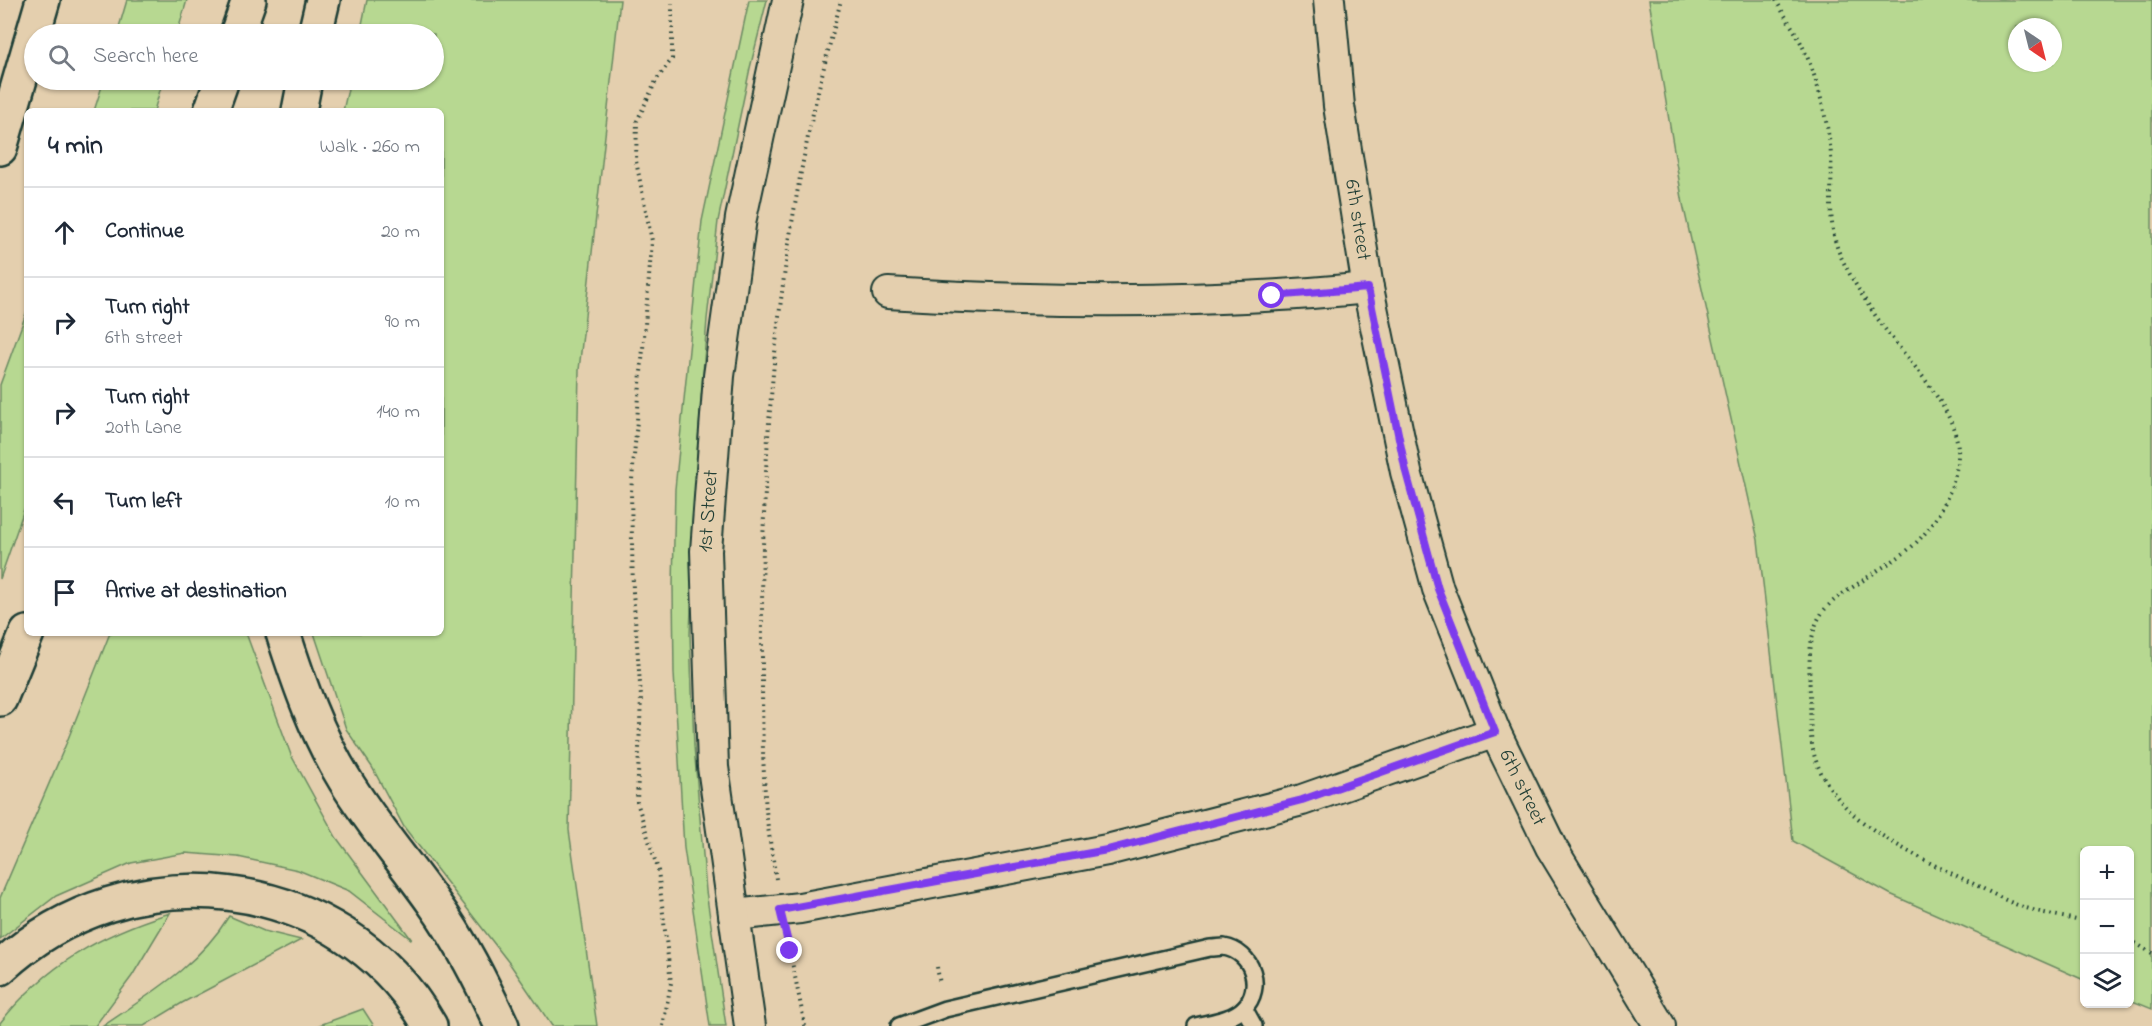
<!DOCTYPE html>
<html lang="en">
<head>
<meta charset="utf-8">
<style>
	body { margin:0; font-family:"Indie Flower",sans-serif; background:#f2f2f3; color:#1f2937 }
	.controls { position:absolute; right:18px; bottom:18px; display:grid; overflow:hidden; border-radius:9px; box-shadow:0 2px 4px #0004 }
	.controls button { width:54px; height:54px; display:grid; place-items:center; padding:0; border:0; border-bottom:2px solid #e0e1e3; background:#fff; color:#1f2937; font:30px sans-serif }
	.compass { position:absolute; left:2008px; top:18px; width:54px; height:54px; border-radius:50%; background:#fff; box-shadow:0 2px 4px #0004; rotate:145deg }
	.stop { position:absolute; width:18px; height:18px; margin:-14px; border:4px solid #7c3aed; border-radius:50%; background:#fff }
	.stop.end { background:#7c3aed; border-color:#fff; box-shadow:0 2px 6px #0008 }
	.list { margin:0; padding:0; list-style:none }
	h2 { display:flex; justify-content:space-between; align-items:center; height:78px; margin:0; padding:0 24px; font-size:26px }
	h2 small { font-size:20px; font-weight:400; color:#747a83 }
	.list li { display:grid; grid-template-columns:39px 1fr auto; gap:18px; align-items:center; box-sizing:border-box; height:90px; padding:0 24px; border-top:2px solid #e0e1e3 }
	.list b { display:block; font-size:22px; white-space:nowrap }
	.list p { margin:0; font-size:20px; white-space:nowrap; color:#747a83 }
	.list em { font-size:20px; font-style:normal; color:#747a83 }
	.icon { flex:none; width:33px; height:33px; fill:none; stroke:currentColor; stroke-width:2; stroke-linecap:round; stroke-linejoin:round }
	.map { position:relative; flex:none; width:2152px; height:1026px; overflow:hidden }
	.search { position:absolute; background:#fff; box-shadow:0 2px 4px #0004; left:24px; top:24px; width:420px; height:66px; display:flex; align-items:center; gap:15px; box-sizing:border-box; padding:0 21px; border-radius:33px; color:#747a83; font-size:22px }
	.panel { position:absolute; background:#fff; box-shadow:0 2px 4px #0004; left:24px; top:108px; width:420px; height:528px; border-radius:9px }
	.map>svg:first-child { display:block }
	.green { fill:#b7d891; stroke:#6b8a62; stroke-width:1.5; fill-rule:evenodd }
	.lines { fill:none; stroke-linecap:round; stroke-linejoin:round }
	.service-casing { stroke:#1f3d34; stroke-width:20 }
	.minor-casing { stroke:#1f3d34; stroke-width:34 }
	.motorway-casing { stroke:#1f3d34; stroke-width:38 }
	.path { stroke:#1f3d34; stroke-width:4; stroke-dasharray:1.5 4.5; stroke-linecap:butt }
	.service { stroke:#e4cfae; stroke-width:15 }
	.minor { stroke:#e4cfae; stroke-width:30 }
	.motorway { stroke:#e4cfae; stroke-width:33 }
	.route { stroke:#7c3aed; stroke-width:8 }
	.labels { text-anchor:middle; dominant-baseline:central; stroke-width:4.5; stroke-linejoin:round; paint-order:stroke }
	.street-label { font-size:21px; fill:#1f3d34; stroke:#e4cfae }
</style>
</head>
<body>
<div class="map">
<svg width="2152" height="1026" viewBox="0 0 2152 1026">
	<rect width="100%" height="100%" fill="#e4cfae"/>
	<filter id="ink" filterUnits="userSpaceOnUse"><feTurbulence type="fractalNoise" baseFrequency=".0167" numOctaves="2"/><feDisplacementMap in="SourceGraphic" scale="12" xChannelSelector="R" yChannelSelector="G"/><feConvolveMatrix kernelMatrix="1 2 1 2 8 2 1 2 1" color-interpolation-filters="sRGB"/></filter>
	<g filter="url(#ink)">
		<g class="green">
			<polygon points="127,0 187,0 177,34 117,34"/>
			<polygon points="367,0 620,0 579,370 569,830 597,1026 552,1026 510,964 404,827 372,767 346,729 314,633 441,633 441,111 343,111 350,80 434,80 434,34 360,34"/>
			<polygon points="749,0 767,0 750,68 718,221 707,319 697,456 690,635 694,746 706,891 726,1026 710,1026 684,848 674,673 673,587 675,489 702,221"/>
			<path d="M 1649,0 L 2152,0 L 2152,1009 L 2130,1000 L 2130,850 L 2084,850 L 2084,980 L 1890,894 L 1793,841 L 1758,540 L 1683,204 ZM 2017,27 L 2053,27 L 2053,63 L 2017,63 Z"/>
			<polygon points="104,80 163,80 154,111 94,111"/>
			<polygon points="27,311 27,501 0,579 0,385"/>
			<polygon points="110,633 246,633 291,755 336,837 412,940 349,891 298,870 238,857 185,853 131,863 56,896 0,939 0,898 66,744"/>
			<path d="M 170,913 L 132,976 L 95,1026 L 0,1026 L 0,1023 C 46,965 101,934 170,913 Z"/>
			<path d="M 229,916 L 264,931 L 301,940 L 182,1003 L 144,1026 L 103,1026 C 151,993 198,966 229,916 Z"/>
			<polygon points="363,1009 374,1026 317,1026"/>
		</g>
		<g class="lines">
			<defs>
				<g id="service">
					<polyline points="1244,1008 1254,1026"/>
					<path d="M 899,1026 L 945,1009 L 1210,948 C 1215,948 1220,947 1224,947 C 1253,952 1264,988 1244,1008 C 1232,1020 1211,1022 1196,1026"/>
				</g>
				<g id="minor">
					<polyline points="1329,0 1339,106 1368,288 1406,472 1438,589 1495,732 1551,847 1660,1026"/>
					<path d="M 888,293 C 1049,303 1208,304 1368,288"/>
					<polyline points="734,915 800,908 1107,850 1302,800 1495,732"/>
					<polyline points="750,1026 713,767 706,551 719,376 741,218 788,0"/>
				</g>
				<g id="motorway">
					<polyline points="237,34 249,0"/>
					<polyline points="315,34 323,0"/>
					<polyline points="211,111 222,80"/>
					<polyline points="299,111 305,80"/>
					<polyline points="0,148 43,0"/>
					<path d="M 283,633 C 299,683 317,735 345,780 C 371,823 404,861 433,902 C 461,941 482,983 502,1026"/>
					<polyline points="0,699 27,633"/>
					<path d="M 0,968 C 128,848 341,870 430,1026"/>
				</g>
			</defs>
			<use href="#service" class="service-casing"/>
			<use href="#minor" class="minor-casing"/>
			<use href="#motorway" class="motorway-casing"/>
			<g class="path">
				<path d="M 1776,0 C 1783,14 1793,27 1800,41 C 1816,73 1825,110 1830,145 C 1835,183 1824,220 1841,257 C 1853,282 1869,307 1885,329 C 1909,362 1961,413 1958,456 C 1956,489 1935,528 1909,549 C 1896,560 1879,569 1865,579 C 1852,588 1837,596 1826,608 C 1807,628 1809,667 1810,694 C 1811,713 1809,736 1814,754 C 1819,775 1837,800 1853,814 C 1887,843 1931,864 1972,883 C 1986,890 2000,898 2015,904 C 2037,913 2062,916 2084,922"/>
				<path d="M 776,879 C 772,851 766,823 765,794 C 762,746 762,698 762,649 C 761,476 773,302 809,132 C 818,88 830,44 841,0"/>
				<polyline points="2130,940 2152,953"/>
				<polyline points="788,942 805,1026"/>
				<polyline points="937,967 940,984"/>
				<polyline points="663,1026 671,983 658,870 637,802 641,697 633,592 631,492 652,241 636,161 637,121 657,79 672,59 672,0"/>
			</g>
			<use href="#service" class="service"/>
			<use href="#minor" class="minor"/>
			<use href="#motorway" class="motorway"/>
		</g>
	</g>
	<g class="lines" filter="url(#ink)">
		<polyline class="route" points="790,951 780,910 1107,850 1302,800 1495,732 1438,589 1406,472 1368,288 1272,296"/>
	</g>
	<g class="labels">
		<g class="street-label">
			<text transform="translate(1357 220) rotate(81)">6th street</text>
			<text transform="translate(709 511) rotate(-86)">1st Street</text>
			<text transform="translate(1522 788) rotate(64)">6th street</text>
		</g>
	</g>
</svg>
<div class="controls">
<button>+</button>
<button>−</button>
<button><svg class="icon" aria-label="layers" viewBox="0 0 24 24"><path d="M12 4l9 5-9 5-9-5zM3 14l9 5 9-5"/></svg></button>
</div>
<svg class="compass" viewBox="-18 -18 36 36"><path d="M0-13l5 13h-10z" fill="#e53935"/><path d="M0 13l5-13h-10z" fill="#747a83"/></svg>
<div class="stop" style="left:1272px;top:296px"></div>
<div class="stop end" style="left:790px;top:951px"></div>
<div class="search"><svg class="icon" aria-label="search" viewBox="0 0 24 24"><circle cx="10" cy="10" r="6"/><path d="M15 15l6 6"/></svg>Search here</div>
<section class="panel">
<h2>4 min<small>Walk · 260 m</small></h2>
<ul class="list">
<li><svg class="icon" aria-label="ahead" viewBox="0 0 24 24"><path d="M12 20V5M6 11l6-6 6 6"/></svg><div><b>Continue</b></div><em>20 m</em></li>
<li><svg class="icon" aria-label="right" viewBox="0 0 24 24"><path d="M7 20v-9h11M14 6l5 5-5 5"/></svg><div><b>Turn right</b><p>6th street</p></div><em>90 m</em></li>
<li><svg class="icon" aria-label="right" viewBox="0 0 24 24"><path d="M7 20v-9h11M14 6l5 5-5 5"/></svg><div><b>Turn right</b><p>20th Lane</p></div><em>140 m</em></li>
<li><svg class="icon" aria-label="left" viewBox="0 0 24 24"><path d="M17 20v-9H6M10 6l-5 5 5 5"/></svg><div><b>Turn left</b></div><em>10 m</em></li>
<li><svg class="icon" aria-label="arrive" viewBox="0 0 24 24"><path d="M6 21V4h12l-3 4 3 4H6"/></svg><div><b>Arrive at destination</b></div></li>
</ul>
</section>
</div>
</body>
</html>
